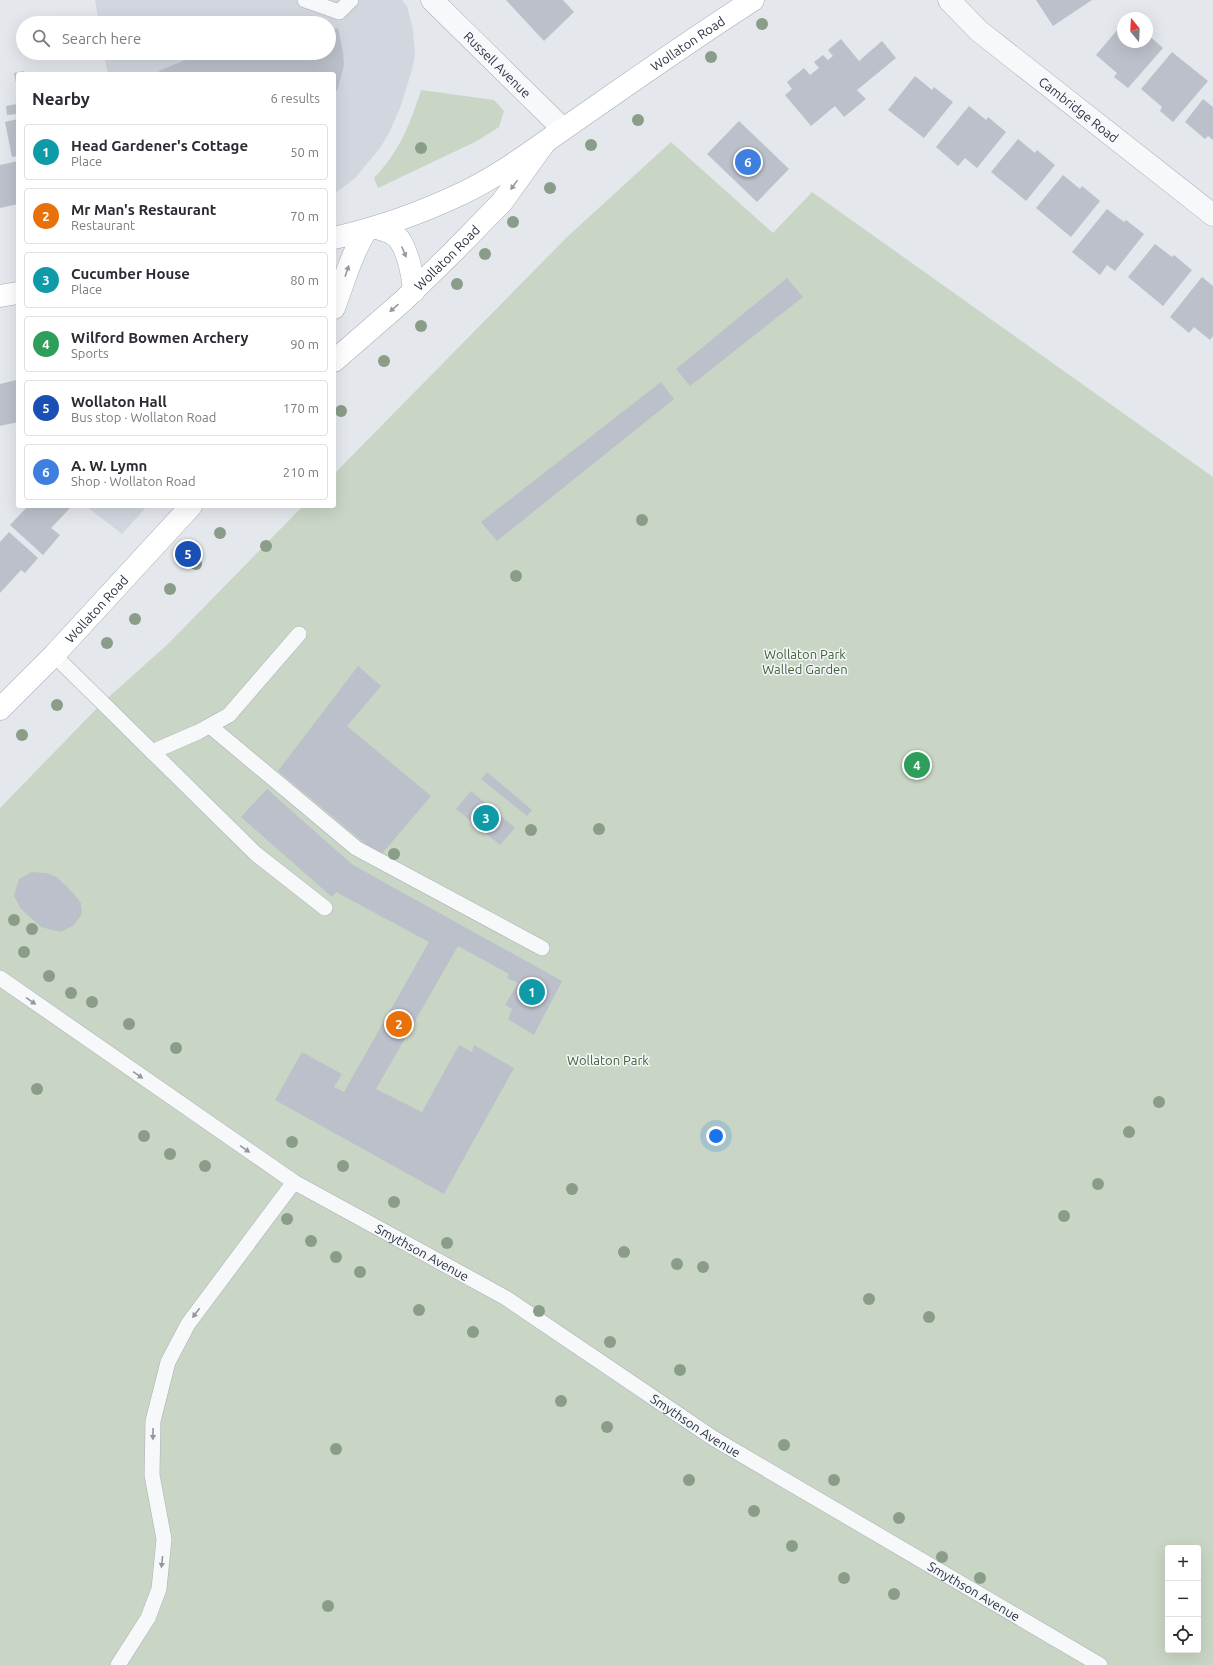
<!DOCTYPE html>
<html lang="en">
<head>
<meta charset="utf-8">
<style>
	body { margin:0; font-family:Ubuntu,sans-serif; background:#f2f2f3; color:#2b2b33 }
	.controls { position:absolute; right:12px; bottom:12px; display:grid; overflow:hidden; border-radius:4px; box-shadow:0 4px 16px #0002 }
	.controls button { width:36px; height:36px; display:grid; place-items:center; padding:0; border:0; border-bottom:1px solid #e1e1e2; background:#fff; color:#2b2b33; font:20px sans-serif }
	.compass { position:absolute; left:1117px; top:12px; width:36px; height:36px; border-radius:50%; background:#fff; box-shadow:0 4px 16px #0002; rotate:342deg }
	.you { position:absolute; left:716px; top:1136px; width:14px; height:14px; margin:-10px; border:3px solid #fff; border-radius:50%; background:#1a73e8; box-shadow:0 0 0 6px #1a73e833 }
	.badge { display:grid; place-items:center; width:26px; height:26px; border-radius:50%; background:#d1495b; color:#fff; font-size:13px; font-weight:700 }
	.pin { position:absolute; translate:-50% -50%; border:2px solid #fff; box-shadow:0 1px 4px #0006 }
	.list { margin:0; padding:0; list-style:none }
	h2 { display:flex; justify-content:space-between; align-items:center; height:52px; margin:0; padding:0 16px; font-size:17px }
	h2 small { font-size:13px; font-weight:400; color:#7c7c81 }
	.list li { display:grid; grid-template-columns:26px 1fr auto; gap:12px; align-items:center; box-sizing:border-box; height:56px; margin:0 8px 8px; padding:0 8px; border:1px solid #e1e1e2; border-radius:4px }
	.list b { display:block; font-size:15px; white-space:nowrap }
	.list p { margin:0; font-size:13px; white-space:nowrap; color:#7c7c81 }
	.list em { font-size:13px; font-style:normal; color:#7c7c81 }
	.icon { flex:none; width:22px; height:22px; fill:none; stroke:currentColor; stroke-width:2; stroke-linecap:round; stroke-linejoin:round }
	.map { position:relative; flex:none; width:1213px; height:1665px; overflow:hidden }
	.search { position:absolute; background:#fff; box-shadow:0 4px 16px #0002; left:16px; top:16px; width:320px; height:44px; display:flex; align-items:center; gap:10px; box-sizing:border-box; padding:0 14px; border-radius:22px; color:#7c7c81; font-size:15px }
	.panel { position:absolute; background:#fff; box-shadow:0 4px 16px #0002; left:16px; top:72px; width:320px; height:436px; border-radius:4px }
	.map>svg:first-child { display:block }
	.built { fill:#d2d6de }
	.green { fill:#c9d6c5; fill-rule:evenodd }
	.building { fill:#bbc0ca }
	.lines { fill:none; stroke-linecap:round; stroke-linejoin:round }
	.lane-casing { stroke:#a9aeb7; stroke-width:16 }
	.street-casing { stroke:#a9aeb7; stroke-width:23 }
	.secondary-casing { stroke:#a9aeb7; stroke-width:23 }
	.primary-casing { stroke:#a3abb8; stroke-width:23 }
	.lane { stroke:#f7f8fa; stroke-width:15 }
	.street { stroke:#f7f8fa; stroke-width:22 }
	.secondary { stroke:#fff; stroke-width:22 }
	.primary { stroke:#fff; stroke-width:22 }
	.tree { fill:#899d89 }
	.oneway { fill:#959aa2 }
	.oneway2 { fill:#9196a0 }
	.labels { text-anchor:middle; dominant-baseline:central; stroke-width:3; stroke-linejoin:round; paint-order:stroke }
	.street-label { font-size:13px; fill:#2b3445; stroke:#f4f6f9 }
	.park-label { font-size:13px; fill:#3f6138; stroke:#f4f6f9 }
</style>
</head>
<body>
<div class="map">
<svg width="1213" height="1665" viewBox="0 0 1213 1665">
	<rect width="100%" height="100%" fill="#e4e7ec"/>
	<g class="built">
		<polygon points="95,0 402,0 407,6 413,30 415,55 412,70 400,108 389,133 380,148 355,178 334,194 334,74 108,74 104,53 329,53 329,23 99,23"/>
		<polygon points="86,506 147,506 122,534"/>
	</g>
	<g class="green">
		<path d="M 421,90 L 494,100 L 504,111 L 499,127 L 477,141 L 378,188 L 374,178 C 400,151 410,124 421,90 Z"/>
		<path d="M 671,142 L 773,233 L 812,192 L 1213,477 L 1213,1665 L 0,1665 L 0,808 L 102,703 L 168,644 L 303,506 L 334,506 L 334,474 L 567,237 ZM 1168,1548 L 1198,1548 L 1198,1650 L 1168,1650 Z"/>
	</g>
	<g class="building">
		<polygon points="506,0 563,0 574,12 544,41"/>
		<polygon points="1036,0 1092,0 1053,26"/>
		<polygon points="242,19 244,23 231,23"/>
		<polygon points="1123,23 1123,42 1147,42 1147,34 1163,48 1128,88 1114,77 1117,73 1096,55"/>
		<polygon points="338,28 343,52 344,65 338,88 334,96 334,74 160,74 159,71 202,53 329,53 329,31"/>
		<polygon points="841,39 859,61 882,41 896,58 857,90 866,99 844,117 835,106 811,126 785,95 792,89 787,82 804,68 810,75 819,68 814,62 823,55 828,60 833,56 828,50"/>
		<polygon points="1172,52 1208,81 1173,122 1160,111 1162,107 1141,89"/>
		<polygon points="24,71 24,74 18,74 18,88 17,88 14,73"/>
		<polygon points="915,76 932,90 934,87 953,102 924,138 888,110"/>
		<polygon points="1203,99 1213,107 1213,140 1208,136 1205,139 1185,122"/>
		<polygon points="17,104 18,114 7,115 6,106"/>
		<polygon points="969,106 986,120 988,117 1006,132 977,168 965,158 958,166 936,147"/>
		<polygon points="18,119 18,156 12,157 5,122"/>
		<polygon points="739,121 789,169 757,202 707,154"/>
		<polygon points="1018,139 1035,153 1037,150 1055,165 1026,201 991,172"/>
		<polygon points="18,161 18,204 0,208 0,165"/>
		<polygon points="1063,175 1080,189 1082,186 1100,201 1071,237 1036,208"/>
		<polygon points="1107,209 1124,222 1126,220 1144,234 1115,271 1107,265 1100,275 1072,252"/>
		<polygon points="1155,244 1172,257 1174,255 1192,270 1163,306 1128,277"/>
		<polygon points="1202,277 1213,286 1213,336 1210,340 1194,327 1189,333 1170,317"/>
		<polygon points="787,278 803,297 690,386 676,369"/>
		<polygon points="16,380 18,391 18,422 0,426 0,384"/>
		<polygon points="661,382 674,399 497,541 481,522"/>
		<polygon points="28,506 72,506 51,528 60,535 43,555 10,525"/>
		<polygon points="9,532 38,558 25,573 21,570 0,593 0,542"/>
		<polygon points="358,666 381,686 347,726 431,796 380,856 278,771"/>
		<polygon points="487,772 532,810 527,816 481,779"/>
		<polygon points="267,789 353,865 562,981 534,1035 508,1019 512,1009 505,1005 518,983 507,978 509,974 458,946 376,1089 422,1112 459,1045 472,1052 474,1045 514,1068 444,1194 275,1100 302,1052 342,1074 334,1087 344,1092 429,942 336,892 332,897 241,817"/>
		<polygon points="471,791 515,828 500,845 456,809"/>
		<polygon points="32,872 47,873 58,878 73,893 81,903 82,914 73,926 60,932 41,927 21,909 14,896 19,879"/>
	</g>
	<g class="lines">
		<defs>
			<g id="lane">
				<polyline points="305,0 339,12 351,0"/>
				<polyline points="54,655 256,854 325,908"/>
				<polyline points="210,726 356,848 542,948"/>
				<polyline points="152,752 198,732 229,715 299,634"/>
				<path id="s1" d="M 0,978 L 294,1182 L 506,1298 L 713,1438 L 1100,1665"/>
				<polyline points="118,1665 148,1618 159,1589 164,1539 152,1475 153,1421 168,1362 188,1324 294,1182"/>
			</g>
			<g id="street">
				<path id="s2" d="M 432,0 L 563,129"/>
				<path id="s3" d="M 949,0 L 979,31 L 1213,215"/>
			</g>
			<g id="secondary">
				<path d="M 377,228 C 384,230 394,233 399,239 C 408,252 413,275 414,291"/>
				<path d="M 334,308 C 344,282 351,255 366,231"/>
				<path id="s4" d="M 334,361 L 404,300 L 452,253 L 502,202 L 543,145"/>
				<path id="s5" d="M 0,709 L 54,655 L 191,506"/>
			</g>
			<g id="primary">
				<path id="s6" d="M 334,238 C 379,228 421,213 463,193 C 499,176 532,151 565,128 C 627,85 689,41 753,0"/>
				<polyline points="0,296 18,293"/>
			</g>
		</defs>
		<use href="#lane" class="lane-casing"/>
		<use href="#street" class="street-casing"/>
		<use href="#secondary" class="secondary-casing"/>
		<use href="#primary" class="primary-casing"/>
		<use href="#lane" class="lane"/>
		<use href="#street" class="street"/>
		<use href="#secondary" class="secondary"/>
		<use href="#primary" class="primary"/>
	</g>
	<g class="tree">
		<circle cx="762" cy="24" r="6"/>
		<circle cx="711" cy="57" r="6"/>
		<circle cx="638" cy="120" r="6"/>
		<circle cx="591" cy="145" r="6"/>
		<circle cx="421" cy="148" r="6"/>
		<circle cx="550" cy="188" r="6"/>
		<circle cx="513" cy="222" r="6"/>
		<circle cx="485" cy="254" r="6"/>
		<circle cx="457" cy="284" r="6"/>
		<circle cx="421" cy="326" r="6"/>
		<circle cx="384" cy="361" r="6"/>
		<circle cx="341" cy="411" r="6"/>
		<circle cx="642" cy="520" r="6"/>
		<circle cx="220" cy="533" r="6"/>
		<circle cx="266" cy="546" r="6"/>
		<circle cx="196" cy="564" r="6"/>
		<circle cx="516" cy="576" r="6"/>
		<circle cx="170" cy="589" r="6"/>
		<circle cx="135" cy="619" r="6"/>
		<circle cx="107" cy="643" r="6"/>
		<circle cx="57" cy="705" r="6"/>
		<circle cx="22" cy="735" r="6"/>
		<circle cx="599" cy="829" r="6"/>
		<circle cx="531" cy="830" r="6"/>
		<circle cx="394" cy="854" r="6"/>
		<circle cx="14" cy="920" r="6"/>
		<circle cx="32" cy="929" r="6"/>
		<circle cx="24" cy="952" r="6"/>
		<circle cx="49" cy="976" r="6"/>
		<circle cx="71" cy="993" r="6"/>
		<circle cx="92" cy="1002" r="6"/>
		<circle cx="129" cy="1024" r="6"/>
		<circle cx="176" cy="1048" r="6"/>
		<circle cx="37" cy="1089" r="6"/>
		<circle cx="1159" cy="1102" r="6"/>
		<circle cx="1129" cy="1132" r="6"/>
		<circle cx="144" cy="1136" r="6"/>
		<circle cx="292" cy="1142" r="6"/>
		<circle cx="170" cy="1154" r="6"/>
		<circle cx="205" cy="1166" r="6"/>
		<circle cx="343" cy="1166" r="6"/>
		<circle cx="1098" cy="1184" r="6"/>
		<circle cx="572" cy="1189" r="6"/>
		<circle cx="394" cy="1202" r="6"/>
		<circle cx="1064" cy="1216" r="6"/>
		<circle cx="287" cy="1219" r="6"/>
		<circle cx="311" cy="1241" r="6"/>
		<circle cx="447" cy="1243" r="6"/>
		<circle cx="624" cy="1252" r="6"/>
		<circle cx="336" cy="1257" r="6"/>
		<circle cx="677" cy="1264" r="6"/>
		<circle cx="703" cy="1267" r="6"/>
		<circle cx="360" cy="1272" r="6"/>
		<circle cx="869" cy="1299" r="6"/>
		<circle cx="419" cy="1310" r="6"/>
		<circle cx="539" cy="1311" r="6"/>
		<circle cx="929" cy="1317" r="6"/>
		<circle cx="473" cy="1332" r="6"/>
		<circle cx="610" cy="1342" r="6"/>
		<circle cx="680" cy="1370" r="6"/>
		<circle cx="561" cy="1401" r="6"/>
		<circle cx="607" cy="1427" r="6"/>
		<circle cx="784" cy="1445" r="6"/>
		<circle cx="336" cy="1449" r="6"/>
		<circle cx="689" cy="1480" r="6"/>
		<circle cx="834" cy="1480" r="6"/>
		<circle cx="754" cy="1511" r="6"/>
		<circle cx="899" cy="1518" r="6"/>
		<circle cx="792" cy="1546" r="6"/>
		<circle cx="942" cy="1557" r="6"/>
		<circle cx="844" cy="1578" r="6"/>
		<circle cx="980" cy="1578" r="6"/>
		<circle cx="894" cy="1594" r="6"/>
		<circle cx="328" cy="1606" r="6"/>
	</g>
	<defs><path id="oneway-solid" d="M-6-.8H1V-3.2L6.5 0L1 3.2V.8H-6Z"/></defs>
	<g class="oneway">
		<use href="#oneway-solid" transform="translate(514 185) rotate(126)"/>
		<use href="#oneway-solid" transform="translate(404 252) rotate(67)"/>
		<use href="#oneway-solid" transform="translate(347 271) rotate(-71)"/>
		<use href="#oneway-solid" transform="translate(394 308) rotate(139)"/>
	</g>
	<g class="oneway2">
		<use href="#oneway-solid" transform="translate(31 1001) rotate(35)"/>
		<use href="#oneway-solid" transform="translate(138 1075) rotate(35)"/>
		<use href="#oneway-solid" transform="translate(245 1149) rotate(35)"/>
		<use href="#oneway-solid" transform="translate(196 1313) rotate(127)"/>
		<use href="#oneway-solid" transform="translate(153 1434) rotate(91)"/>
		<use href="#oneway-solid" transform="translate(162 1562) rotate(96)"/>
	</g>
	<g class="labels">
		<g class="street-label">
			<text stroke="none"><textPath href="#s6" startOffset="407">Wollaton Road</textPath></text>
			<text stroke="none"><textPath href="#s2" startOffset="92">Russell Avenue</textPath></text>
			<text stroke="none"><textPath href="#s3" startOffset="170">Cambridge Road</textPath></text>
			<text stroke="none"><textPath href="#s4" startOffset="153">Wollaton Road</textPath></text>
			<text stroke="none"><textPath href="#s5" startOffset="139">Wollaton Road</textPath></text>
			<text stroke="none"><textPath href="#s1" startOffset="504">Smythson Avenue</textPath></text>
			<text stroke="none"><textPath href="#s1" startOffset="828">Smythson Avenue</textPath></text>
			<text stroke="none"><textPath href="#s1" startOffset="1152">Smythson Avenue</textPath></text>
		</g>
		<g class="park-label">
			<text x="805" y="654">Wollaton Park<tspan x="805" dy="15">Walled Garden</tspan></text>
			<text x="608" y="1060">Wollaton Park</text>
		</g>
	</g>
</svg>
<div class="controls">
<button>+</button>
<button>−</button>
<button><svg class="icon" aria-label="locate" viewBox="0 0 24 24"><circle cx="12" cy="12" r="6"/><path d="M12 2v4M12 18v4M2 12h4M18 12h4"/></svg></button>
</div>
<svg class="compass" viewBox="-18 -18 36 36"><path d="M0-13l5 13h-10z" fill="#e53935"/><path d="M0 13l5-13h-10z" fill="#7c7c81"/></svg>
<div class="you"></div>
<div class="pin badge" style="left:532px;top:992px;background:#0f9aa8">1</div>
<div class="pin badge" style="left:399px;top:1024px;background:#e8710a">2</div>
<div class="pin badge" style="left:486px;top:818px;background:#0f9aa8">3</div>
<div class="pin badge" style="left:917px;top:765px;background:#2e9e5b">4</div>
<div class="pin badge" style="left:188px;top:554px;background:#1a4fb4">5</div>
<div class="pin badge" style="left:748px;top:162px;background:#3f7fe0">6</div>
<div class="search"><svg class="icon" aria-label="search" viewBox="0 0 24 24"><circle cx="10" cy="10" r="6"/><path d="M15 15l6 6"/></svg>Search here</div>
<section class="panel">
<h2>Nearby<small>6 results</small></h2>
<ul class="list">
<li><span class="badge" style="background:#0f9aa8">1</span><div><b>Head Gardener's Cottage</b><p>Place</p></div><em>50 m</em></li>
<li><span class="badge" style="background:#e8710a">2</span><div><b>Mr Man's Restaurant</b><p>Restaurant</p></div><em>70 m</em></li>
<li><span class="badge" style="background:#0f9aa8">3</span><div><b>Cucumber House</b><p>Place</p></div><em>80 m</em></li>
<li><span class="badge" style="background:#2e9e5b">4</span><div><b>Wilford Bowmen Archery</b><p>Sports</p></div><em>90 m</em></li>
<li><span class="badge" style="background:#1a4fb4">5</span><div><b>Wollaton Hall</b><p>Bus stop · Wollaton Road</p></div><em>170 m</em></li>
<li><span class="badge" style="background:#3f7fe0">6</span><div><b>A. W. Lymn</b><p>Shop · Wollaton Road</p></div><em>210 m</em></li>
</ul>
</section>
</div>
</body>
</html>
